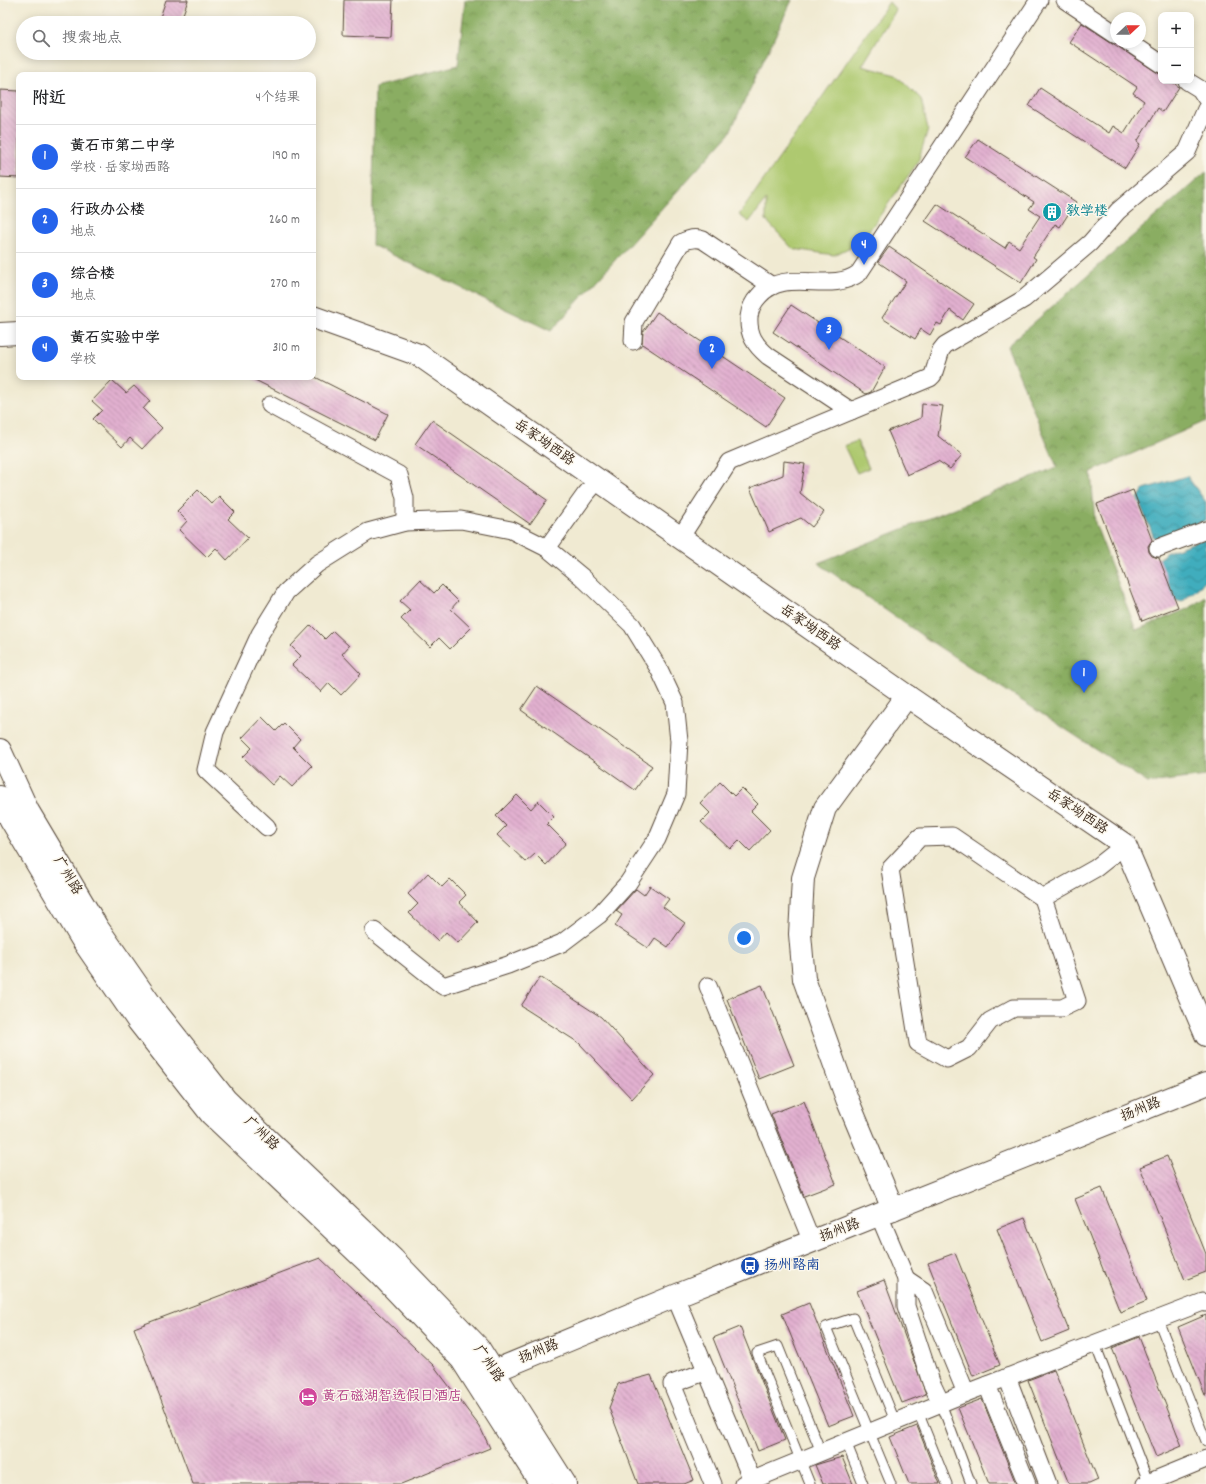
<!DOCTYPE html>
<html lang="zh">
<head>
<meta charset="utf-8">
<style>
	body { margin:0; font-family:Dekko,"LXGW WenKai TC",sans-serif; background:#f2f2f2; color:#202124 }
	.controls { position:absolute; right:12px; top:12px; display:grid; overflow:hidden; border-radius:8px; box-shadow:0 2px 10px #0003 }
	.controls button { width:36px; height:36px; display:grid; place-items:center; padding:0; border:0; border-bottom:1px solid #e0e0e0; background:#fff; color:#202124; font:20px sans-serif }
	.compass { position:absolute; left:1110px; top:12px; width:36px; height:36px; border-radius:50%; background:#fff; box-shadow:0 2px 10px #0003; rotate:68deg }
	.you { position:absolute; left:744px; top:938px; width:14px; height:14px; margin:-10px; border:3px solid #fff; border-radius:50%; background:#1a73e8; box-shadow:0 0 0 6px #1a73e833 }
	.badge { display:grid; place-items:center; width:26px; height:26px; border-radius:50%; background:#2563eb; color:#fff; font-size:13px; font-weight:700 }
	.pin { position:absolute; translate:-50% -33px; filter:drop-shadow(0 1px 2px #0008) }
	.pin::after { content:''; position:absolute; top:21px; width:14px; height:12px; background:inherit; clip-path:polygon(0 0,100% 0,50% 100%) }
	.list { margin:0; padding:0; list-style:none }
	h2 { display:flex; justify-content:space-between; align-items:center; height:52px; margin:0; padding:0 16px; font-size:17px }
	h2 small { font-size:13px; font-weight:400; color:#757577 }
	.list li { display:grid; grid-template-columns:26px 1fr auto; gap:12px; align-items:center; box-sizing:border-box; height:64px; padding:0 16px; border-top:1px solid #e0e0e0 }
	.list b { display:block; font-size:15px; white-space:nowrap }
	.list p { margin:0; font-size:13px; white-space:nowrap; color:#757577 }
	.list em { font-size:13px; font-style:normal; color:#757577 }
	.icon { flex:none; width:22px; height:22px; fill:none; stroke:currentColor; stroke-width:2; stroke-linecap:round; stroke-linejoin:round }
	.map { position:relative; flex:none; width:1206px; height:1484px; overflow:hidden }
	.search { position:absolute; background:#fff; box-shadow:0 2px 10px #0003; left:16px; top:16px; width:300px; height:44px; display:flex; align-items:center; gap:10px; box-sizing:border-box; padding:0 14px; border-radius:22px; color:#757577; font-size:15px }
	.panel { position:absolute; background:#fff; box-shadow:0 2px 10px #0003; left:16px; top:72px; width:300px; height:308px; border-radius:8px }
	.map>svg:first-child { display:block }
	.grass { fill:#aec970; stroke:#747a47 }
	.forest { fill:url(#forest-crowns); stroke:#626c40 }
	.water { fill:url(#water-waves); stroke:#3d6c6e }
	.building { fill:url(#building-back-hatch) }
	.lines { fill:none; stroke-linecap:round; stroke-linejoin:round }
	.lane-casing { stroke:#564739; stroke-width:11 }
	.street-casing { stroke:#564739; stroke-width:19 }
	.secondary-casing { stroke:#564739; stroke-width:24 }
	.lane { stroke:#fff; stroke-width:9 }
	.street { stroke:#fff; stroke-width:17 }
	.secondary { stroke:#fff; stroke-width:22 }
	.labels { text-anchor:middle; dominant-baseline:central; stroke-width:3; stroke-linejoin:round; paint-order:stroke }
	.culture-label { font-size:14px; fill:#0d838f; stroke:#fbf7ec; text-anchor:start }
	.street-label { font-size:14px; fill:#3b2a1e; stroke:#fbf7ec }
	.transit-label { font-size:14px; fill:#164399; stroke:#fbf7ec; text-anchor:start }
	.hotel-label { font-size:14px; fill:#b23c85; stroke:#fbf7ec; text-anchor:start }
</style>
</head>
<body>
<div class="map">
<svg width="1206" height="1484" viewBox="0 0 1206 1484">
	<defs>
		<pattern id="forest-crowns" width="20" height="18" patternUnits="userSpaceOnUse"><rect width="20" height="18" fill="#8aad62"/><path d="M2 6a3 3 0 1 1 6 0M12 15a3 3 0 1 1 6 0" fill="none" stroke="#728d50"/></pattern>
		<pattern id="water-waves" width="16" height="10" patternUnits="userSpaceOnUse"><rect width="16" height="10" fill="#3fadbd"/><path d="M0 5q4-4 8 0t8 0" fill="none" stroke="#368d99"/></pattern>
		<pattern id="building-back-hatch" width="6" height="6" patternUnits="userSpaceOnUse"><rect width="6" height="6" fill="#e2b0d0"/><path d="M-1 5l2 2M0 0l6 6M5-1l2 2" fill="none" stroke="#b88fa8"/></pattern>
	</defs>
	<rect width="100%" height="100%" fill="#fbf7ec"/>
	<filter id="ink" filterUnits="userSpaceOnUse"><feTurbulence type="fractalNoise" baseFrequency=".025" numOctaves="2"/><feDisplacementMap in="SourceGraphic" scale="8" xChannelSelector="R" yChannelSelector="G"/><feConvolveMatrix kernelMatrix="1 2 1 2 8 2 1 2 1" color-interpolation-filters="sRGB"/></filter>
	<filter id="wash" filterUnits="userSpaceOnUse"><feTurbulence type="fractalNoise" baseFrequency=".012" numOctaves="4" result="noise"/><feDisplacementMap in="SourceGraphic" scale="16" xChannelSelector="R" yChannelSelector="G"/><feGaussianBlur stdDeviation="0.9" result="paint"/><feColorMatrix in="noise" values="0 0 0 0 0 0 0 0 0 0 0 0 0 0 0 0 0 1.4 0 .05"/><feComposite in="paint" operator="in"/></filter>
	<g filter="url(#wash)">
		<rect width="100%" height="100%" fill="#f0ead2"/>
		<g class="grass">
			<polygon points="889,2 896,10 862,66 897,75 921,99 928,129 918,162 861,242 834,255 793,249 766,220 766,200 749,222 739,215"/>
			<polygon points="857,441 869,468 857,473 844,446"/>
		</g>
		<g class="forest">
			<polygon points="465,0 792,0 729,134 551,331 372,245 375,87 458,65"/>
			<polygon points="1206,172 1206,421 1091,472 1095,523 1136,630 1187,609 1206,597 1206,776 1148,783 930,641 818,563 1057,467 1007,346"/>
		</g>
		<g class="water">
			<polygon points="1187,476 1206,502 1206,520 1161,539 1154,538 1138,499 1144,489"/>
			<polygon points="1206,538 1206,581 1182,602 1172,599 1157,562 1165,553"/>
		</g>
		<g id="blocks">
			<g class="building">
				<polygon points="166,0 188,0 180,23 158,23"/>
				<polygon points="344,0 393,0 391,37 343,35"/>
				<polygon points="1082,23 1161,75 1161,81 1171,81 1179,87 1163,112 1158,108 1137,142 1140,144 1125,168 1029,106 1040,88 1109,133 1113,126 1124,133 1144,101 1133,93 1137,87 1069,42"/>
				<polygon points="0,90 19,91 19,178 0,177"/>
				<polygon points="978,139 1076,202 1060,227 1055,224 1033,257 1036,259 1021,283 925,221 937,204 1005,248 1009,241 1019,248 1040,216 1029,209 1034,202 965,157"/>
				<polygon points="889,247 974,304 963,320 950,310 941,325 937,323 930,335 921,329 915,339 882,318 906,281 878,262"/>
				<polygon points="791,305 885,367 871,392 866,394 773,332"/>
				<polygon points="657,312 785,398 766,427 642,344 643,332"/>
				<polygon points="249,377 315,377 388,414 375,440"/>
				<polygon points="112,380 126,393 134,386 150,401 143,409 162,428 142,449 130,438 122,447 93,419 102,410 92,401"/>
				<polygon points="922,404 943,406 938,436 962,455 950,469 938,461 907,475 888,431 921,418"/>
				<polygon points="432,420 547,500 530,524 415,444"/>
				<polygon points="784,461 805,464 800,493 824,512 812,527 801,518 769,532 750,488 783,475"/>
				<polygon points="198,490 212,504 219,496 235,512 228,519 248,538 227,560 216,548 207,557 179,530 187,521 177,511"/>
				<polygon points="1133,490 1152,540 1148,546 1149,552 1152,556 1159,558 1178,607 1142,621 1097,504"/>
				<polygon points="420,580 434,593 442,585 458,601 451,609 471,628 450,649 439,638 430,647 401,619 410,610 400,601"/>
				<polygon points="311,625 325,639 333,631 349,646 342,654 361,674 341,695 329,683 321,692 292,665 301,656 291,646"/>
				<polygon points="537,686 652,766 635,790 521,710"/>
				<polygon points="262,717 276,731 284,723 300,739 293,747 312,766 292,787 280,776 272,785 243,757 252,748 242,738"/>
				<polygon points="720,782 734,796 742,788 758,804 751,811 770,830 750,851 739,840 730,849 701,822 710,813 700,803"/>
				<polygon points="517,795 531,809 538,801 554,817 547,824 566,843 546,865 535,854 526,862 497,835 506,826 496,816"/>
				<polygon points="428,873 442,887 450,879 466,895 459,902 478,922 458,943 446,932 438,941 409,913 418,904 408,894"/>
				<polygon points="650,886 669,899 663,907 685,923 668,947 655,938 648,948 615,926 622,915 616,911 636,889 644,895"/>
				<polygon points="540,977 601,1017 654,1075 632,1099 579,1043 521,1006"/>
				<polygon points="762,985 794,1065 759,1079 727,999"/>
				<polygon points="804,1101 836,1184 804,1196 771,1114"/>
				<polygon points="1167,1156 1206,1254 1206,1272 1185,1280 1140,1167"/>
				<polygon points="1102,1188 1147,1301 1120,1312 1075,1199"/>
				<polygon points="1024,1218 1069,1331 1042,1342 997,1229"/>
				<polygon points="955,1253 1000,1365 973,1376 928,1263"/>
				<polygon points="320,1258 434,1366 480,1427 490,1448 401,1484 193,1484 134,1328"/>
				<polygon points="884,1280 926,1394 902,1403 857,1291"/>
				<polygon points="809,1303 854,1416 828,1426 782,1314"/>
				<polygon points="1206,1315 1206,1395 1205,1395 1178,1327"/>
				<polygon points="740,1327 785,1440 758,1451 713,1338"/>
				<polygon points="1139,1337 1182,1446 1156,1457 1112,1348"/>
				<polygon points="1054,1370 1098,1480 1089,1484 1069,1484 1028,1380"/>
				<polygon points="651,1375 694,1480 684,1484 638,1484 609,1408 618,1384"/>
				<polygon points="982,1399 1016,1484 989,1484 958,1408"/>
				<polygon points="917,1426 932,1464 940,1484 909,1484 890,1437"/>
				<polygon points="842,1457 853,1484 823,1484 815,1465"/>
			</g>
		</g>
	</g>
	<g filter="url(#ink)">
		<use href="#blocks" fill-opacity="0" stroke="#564739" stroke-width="1"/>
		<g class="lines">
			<defs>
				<g id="lane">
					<polyline points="1158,1320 1206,1441"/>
					<polyline points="1095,1344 1149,1484"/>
					<polyline points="941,1403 971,1484"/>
					<polyline points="918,1412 947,1484"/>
					<polyline points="846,1442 863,1484"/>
					<polyline points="810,1484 757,1353 778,1346 821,1452"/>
					<polyline points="891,1484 826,1327 853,1318 895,1421"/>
				</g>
				<g id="street">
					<polyline points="1065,0 1116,34"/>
					<polyline points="1128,42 1161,64"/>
					<polyline points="1187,81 1200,89 1206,98"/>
					<path d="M 633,341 L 634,322 L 681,243 C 688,239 695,237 703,240 L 772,286"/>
					<polyline points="270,405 399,475 405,498 405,522"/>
					<path d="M 851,411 L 768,356 C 755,345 748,335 749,317 C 750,309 753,302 759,296 C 785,266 830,295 859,273 L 1039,0"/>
					<polyline points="680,538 729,462 930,378 933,375 941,350 945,345 1024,299 1090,243 1118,211 1187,152 1206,109"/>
					<polyline points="1158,548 1206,530"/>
					<polyline points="267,827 206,770 215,732 260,634 286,592 317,564 368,532 405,522 461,520 511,530 547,548"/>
					<polyline points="1043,898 1077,1001 1062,1008 1014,1008 990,1021 969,1048 947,1059 918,1043 890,869 920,837 952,836 1043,898 1096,868 1125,845"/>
					<polyline points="374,931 443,986 508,965 562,943 599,915 628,883 657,839 676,794 679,741 675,703 659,669 632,625 582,577 547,548 585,495 598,480"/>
					<polyline points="708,986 812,1242"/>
					<polyline points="879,1215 906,1279 906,1306 931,1382 941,1403"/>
					<polyline points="906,1279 924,1291 966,1393"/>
					<polyline points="675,1296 752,1480"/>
					<polyline points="707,1371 672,1384 713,1484"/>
					<polyline points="1007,1377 1048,1484"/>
					<polyline points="987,1385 1027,1484"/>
					<polyline points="743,1484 966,1393 1203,1302 1206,1303"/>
					<polyline points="1145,1484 1206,1459"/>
				</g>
				<g id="secondary">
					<polyline points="313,317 419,355 907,696 1125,845 1206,1035"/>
					<polyline points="0,334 19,333"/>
					<polyline points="0,750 28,811 97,927 154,1009 226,1100 393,1259 478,1347 565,1484"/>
					<polyline points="0,797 11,820 81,938 138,1021 211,1114 379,1273 462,1360 541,1484"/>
					<polyline points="893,1209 847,1099 804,979 800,934 803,878 825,808 907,696"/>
					<polyline points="482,1376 675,1296 1206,1084"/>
				</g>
			</defs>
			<use href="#lane" class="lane-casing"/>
			<use href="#street" class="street-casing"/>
			<use href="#secondary" class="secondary-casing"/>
			<use href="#lane" class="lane"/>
			<use href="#street" class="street"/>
			<use href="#secondary" class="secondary"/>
		</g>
	</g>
	<defs>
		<symbol id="building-disc" viewBox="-11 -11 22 22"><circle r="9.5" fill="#0f9aa8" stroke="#fbf7ec"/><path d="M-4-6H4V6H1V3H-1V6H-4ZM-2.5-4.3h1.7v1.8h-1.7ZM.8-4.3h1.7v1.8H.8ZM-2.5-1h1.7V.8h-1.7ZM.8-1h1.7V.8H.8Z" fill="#fff"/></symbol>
		<symbol id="bus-disc" viewBox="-11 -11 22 22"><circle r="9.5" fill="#1a4fb4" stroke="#fbf7ec"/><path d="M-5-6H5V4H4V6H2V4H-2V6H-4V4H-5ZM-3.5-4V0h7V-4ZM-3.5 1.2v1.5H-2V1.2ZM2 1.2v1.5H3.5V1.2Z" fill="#fff"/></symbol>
		<symbol id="hotel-disc" viewBox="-11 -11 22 22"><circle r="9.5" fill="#d1479c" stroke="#fbf7ec"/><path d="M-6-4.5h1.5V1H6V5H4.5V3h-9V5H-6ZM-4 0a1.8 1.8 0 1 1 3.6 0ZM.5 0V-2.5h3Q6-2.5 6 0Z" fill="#fff"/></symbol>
	</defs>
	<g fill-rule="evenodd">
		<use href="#building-disc" x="1041" y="201" width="22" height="22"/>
		<use href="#bus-disc" x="739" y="1255" width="22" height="22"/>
		<use href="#hotel-disc" x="297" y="1386" width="22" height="22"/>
	</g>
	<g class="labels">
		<g class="culture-label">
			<text x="1066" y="212">教学楼</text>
		</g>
		<g class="street-label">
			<text transform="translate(544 443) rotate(35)">岳家坳西路</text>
			<text transform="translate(810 628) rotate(35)">岳家坳西路</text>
			<text transform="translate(1077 812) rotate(34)">岳家坳西路</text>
			<text transform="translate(67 876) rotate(59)">广州路</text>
			<text transform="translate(1141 1110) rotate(-22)">扬州路</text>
			<text transform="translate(261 1134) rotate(43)">广州路</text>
			<text transform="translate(840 1231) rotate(-21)">扬州路</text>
			<text transform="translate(539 1352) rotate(-22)">扬州路</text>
			<text transform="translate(488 1364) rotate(55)">广州路</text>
		</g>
		<g class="transit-label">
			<text x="764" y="1266">扬州路南</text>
		</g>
		<g class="hotel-label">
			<text x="322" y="1397">黄石磁湖智选假日酒店</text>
		</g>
	</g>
</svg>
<div class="controls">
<button>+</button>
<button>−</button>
</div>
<svg class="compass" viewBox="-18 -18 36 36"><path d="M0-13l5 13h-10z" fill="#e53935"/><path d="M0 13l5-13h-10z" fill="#757577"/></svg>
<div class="you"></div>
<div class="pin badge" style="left:1084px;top:693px">1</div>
<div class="pin badge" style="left:712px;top:369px">2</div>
<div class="pin badge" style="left:829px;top:350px">3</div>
<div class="pin badge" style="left:864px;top:265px">4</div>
<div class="search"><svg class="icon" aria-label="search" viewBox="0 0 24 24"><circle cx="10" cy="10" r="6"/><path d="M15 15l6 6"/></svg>搜索地点</div>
<section class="panel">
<h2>附近<small>4个结果</small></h2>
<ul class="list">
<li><span class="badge">1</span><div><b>黄石市第二中学</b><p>学校 · 岳家坳西路</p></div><em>190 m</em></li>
<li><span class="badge">2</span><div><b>行政办公楼</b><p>地点</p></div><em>260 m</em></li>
<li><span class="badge">3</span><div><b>综合楼</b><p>地点</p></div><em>270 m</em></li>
<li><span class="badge">4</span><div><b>黄石实验中学</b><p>学校</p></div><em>310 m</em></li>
</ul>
</section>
</div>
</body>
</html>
